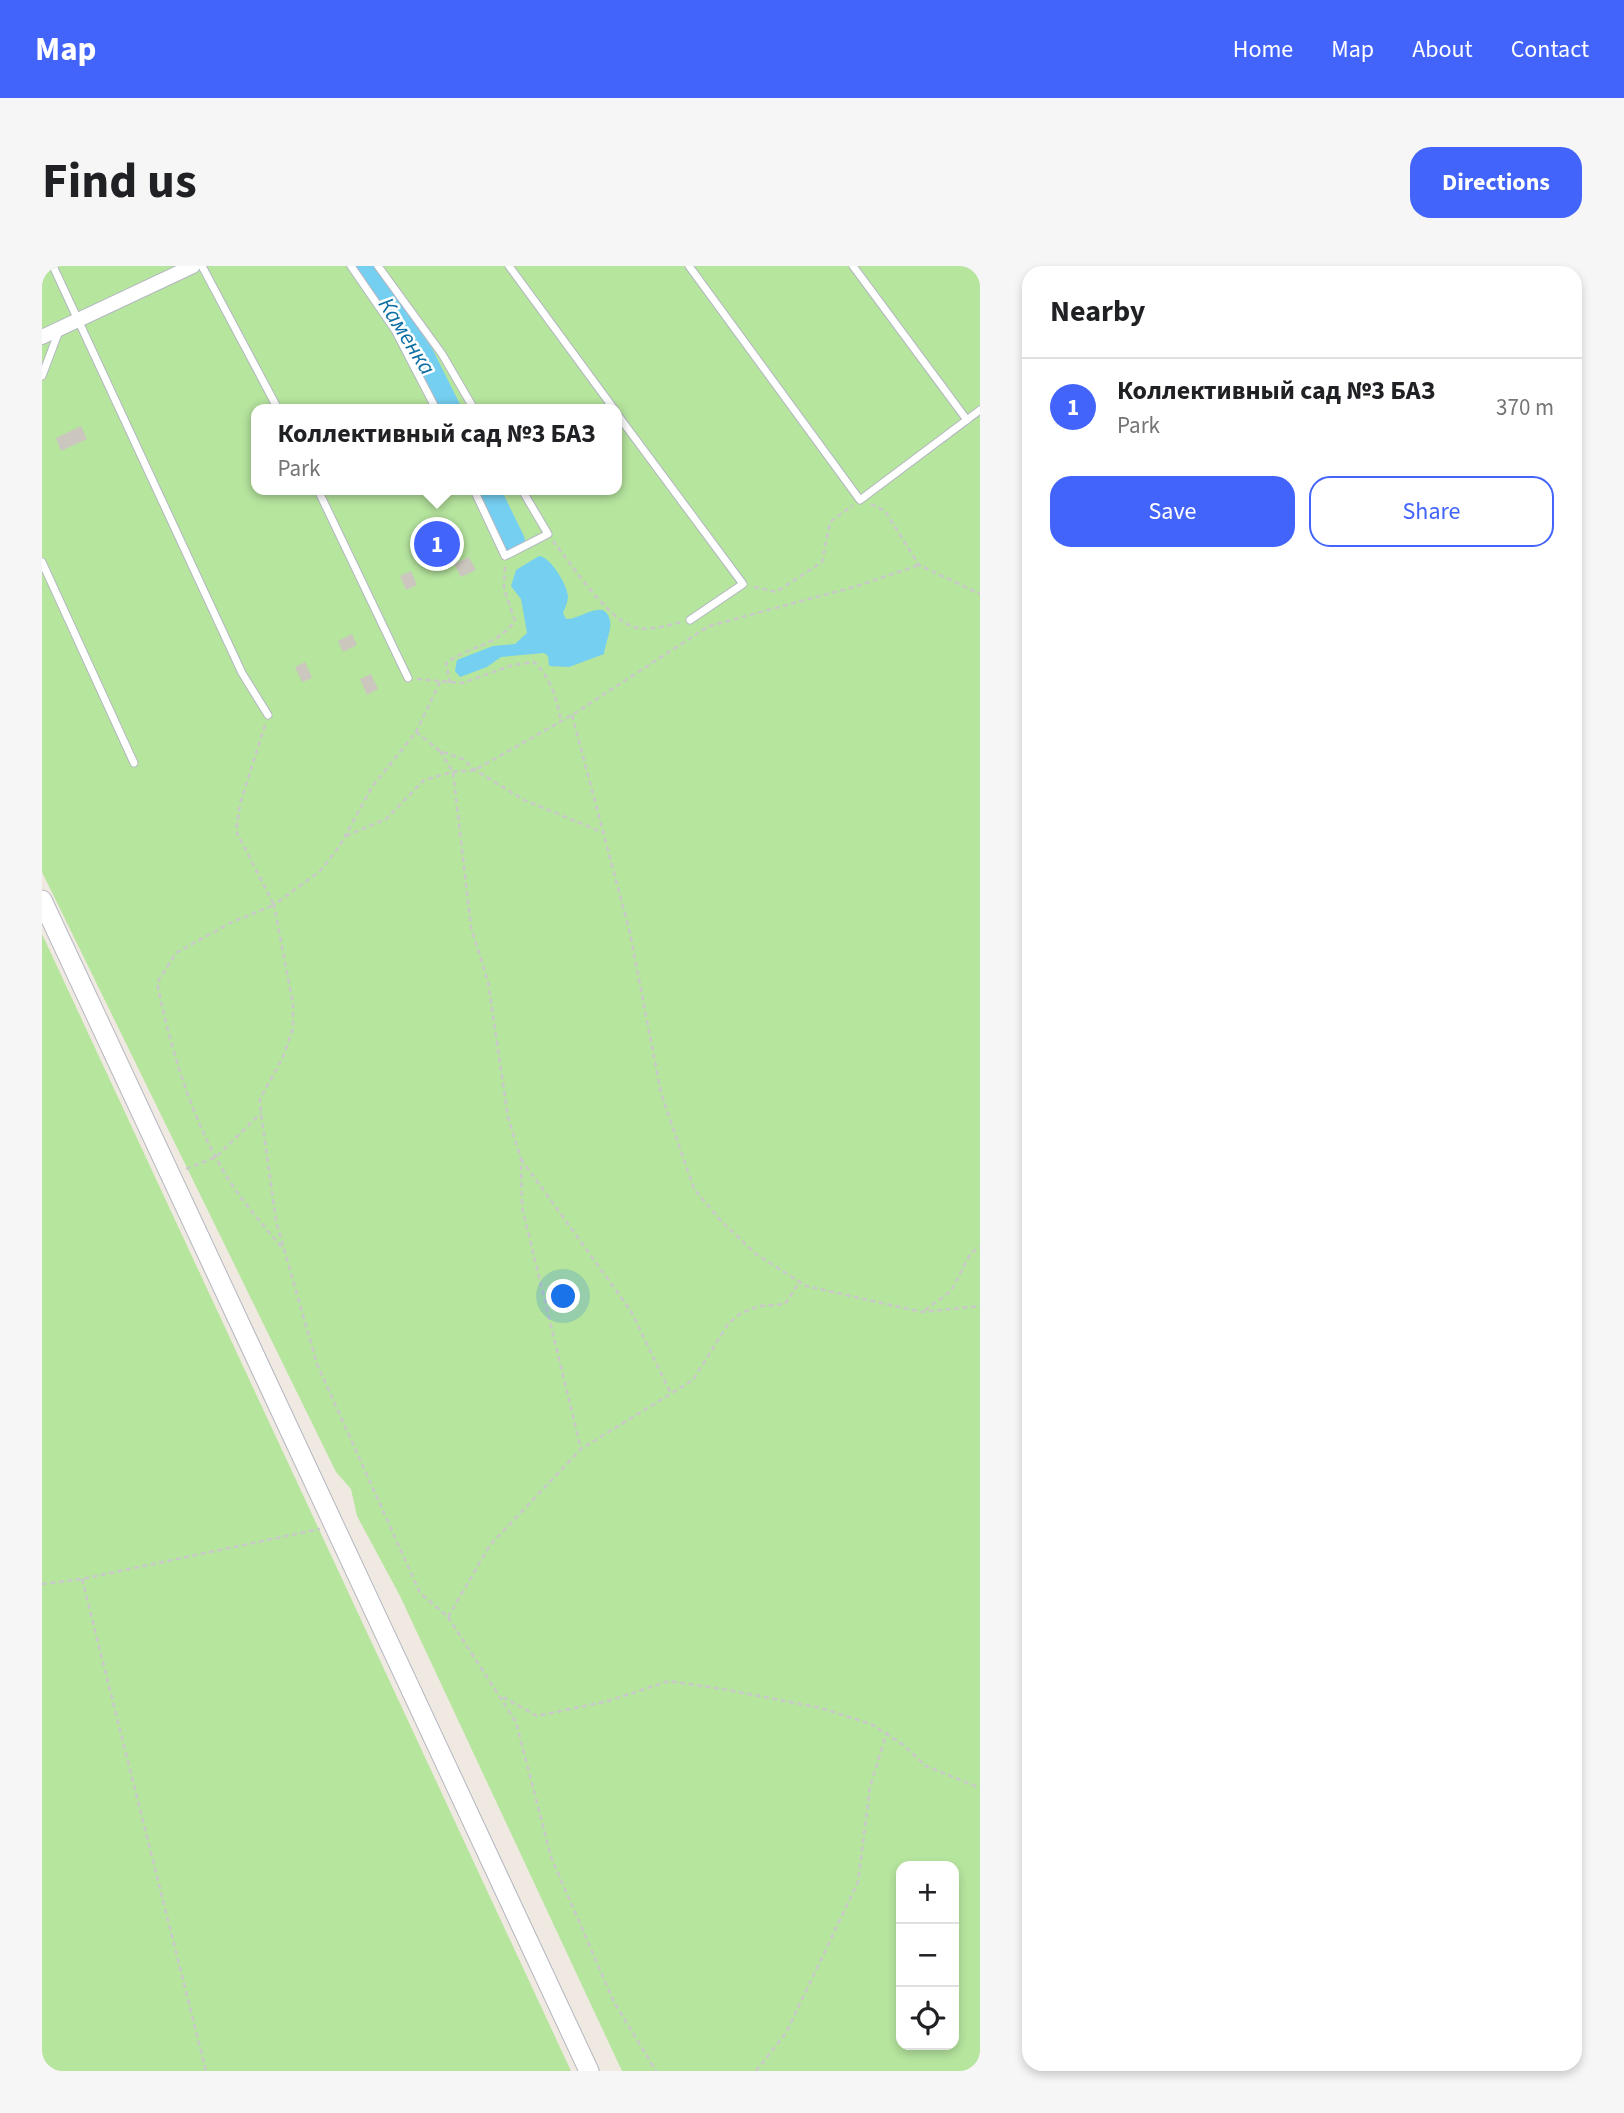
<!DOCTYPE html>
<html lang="en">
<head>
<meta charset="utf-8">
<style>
	body { margin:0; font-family:"Source Sans 3",sans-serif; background:#f6f6f6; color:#202124 }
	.controls { position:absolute; right:21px; bottom:21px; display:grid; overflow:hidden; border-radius:14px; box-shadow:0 4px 10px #0003 }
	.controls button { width:63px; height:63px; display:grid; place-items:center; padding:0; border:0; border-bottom:2px solid #e0e0e0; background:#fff; color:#202124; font:35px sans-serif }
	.you { position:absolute; left:522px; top:1031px; width:24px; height:24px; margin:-18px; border:5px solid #fff; border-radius:50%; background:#1a73e8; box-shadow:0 0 0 10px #1a73e833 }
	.badge { display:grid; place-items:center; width:46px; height:46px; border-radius:50%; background:#4264fb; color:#fff; font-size:23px; font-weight:700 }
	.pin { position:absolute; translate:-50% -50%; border:4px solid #fff; box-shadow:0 2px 7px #0006 }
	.popup { position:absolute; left:209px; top:138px; width:371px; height:91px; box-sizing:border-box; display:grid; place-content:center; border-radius:14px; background:#fff; filter:drop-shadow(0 2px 5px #0005); font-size:23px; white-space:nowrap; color:#757577 }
	.popup b { font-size:26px; color:#202124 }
	.popup::after { content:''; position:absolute; left:50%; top:100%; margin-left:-14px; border:14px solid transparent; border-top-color:#fff }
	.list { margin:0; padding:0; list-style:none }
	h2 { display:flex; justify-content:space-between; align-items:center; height:91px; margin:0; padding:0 28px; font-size:30px }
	h2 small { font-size:23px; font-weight:400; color:#757577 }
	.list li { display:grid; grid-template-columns:46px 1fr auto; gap:21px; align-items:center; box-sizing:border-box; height:98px; padding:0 28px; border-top:2px solid #e0e0e0 }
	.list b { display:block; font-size:26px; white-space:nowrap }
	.list p { margin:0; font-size:23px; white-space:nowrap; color:#757577 }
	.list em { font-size:23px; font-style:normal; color:#757577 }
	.actions { display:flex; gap:14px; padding:21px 28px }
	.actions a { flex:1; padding:16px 0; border:2px solid #4264fb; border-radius:21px; text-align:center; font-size:24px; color:#4264fb }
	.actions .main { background:#4264fb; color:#fff }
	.icon { flex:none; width:38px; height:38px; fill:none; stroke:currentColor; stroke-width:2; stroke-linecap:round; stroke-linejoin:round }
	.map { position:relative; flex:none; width:938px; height:1805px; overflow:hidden; border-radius:21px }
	header { display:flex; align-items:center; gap:42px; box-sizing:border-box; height:98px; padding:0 35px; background:#4264fb; color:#fff }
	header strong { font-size:33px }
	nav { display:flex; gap:38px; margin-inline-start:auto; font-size:24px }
	.intro { display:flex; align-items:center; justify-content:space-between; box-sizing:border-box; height:168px; padding:0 42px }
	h1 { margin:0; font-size:49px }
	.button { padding:18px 32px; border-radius:21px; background:#4264fb; color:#fff; font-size:24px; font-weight:700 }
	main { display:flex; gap:42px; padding:0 42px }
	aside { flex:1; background:#fff; border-radius:21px; box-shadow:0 4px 10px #0003 }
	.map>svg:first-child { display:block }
	.green { fill:#b6e59e; fill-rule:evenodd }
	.water { fill:#75cff0 }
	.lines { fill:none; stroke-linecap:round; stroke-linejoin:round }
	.river { stroke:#75cff0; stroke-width:24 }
	.building { fill:#cbc7bf }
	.lane-casing { stroke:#b4b7c1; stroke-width:9 }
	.street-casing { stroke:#b4b7c1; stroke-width:16 }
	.secondary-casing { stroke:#b4b7c1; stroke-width:21 }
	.path { stroke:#c9c9c9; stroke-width:2.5; stroke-dasharray:5 3.5; stroke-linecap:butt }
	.lane { stroke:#fff; stroke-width:7 }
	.street { stroke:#fff; stroke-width:14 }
	.secondary { stroke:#fff; stroke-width:19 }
	.labels { text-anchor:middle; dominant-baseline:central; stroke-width:5; stroke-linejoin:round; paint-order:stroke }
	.water-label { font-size:23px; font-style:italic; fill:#0d6fa3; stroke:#fff }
</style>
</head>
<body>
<header>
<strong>Map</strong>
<nav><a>Home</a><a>Map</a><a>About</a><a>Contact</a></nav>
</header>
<div class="intro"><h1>Find us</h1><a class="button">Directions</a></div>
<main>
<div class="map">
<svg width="938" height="1805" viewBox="0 0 938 1805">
	<rect width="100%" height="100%" fill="#efe9e1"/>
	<g class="green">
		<path d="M 0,0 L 938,0 L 938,1805 L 580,1805 L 358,1330 L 315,1250 L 309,1223 L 294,1206 L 0,606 ZM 215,143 L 575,143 L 575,224 L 215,224 ZM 859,1600 L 912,1600 L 912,1779 L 859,1779 Z"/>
		<polygon points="0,668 529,1805 0,1805"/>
	</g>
	<path class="water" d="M 497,290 C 509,291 525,319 526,330 C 526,336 523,342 521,347 L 524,353 C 537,355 563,330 568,355 C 570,363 563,379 562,388 L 527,401 L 507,400 L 506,390 L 502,387 L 459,391 L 445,401 L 418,411 L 413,405 L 415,394 L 451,380 L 473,378 L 485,367 L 479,333 L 469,320 L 474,304 Z"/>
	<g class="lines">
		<g class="river">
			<polyline points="319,0 380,89 407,143"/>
			<polyline points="446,224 471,275"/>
		</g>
	</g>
	<g class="building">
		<polygon points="39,160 45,173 19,185 14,172"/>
		<polygon points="427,291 434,304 419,311 412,298"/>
		<polygon points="369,305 375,319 364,324 358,310"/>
		<polygon points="310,368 315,379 301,386 296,375"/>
		<polygon points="263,396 270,412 260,416 253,401"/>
		<polygon points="329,408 336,423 325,429 318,413"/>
	</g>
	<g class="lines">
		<defs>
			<g id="lane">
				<polyline points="11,0 200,407 226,449"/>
				<polyline points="160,0 236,143"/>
				<polyline points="309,0 353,64 394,143"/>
				<polyline points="336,0 400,88 432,143"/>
				<polyline points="467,0 572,143"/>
				<polyline points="647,0 818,234 938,144"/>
				<polyline points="811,0 925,154"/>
				<polyline points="0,110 17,65"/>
				<polyline points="575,148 701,318 648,354"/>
				<polyline points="276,224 366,412"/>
				<polyline points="432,224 463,290 506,268 480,224"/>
				<polyline points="0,296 92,497"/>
			</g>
			<polyline id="street" points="0,71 151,0"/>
			<polyline id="secondary" points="0,634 547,1805"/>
		</defs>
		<use href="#lane" class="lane-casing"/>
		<use href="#street" class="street-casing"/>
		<use href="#secondary" class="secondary-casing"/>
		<g class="path">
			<polyline points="829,238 843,245 877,299 938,328"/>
			<path d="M 511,275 C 530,299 564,352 592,361 C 606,366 626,359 640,356"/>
			<polyline points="712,321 734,326 780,296 788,256 811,239"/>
			<path d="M 375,413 L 420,417 L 471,399 L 492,396 C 509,411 514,433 519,454"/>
			<polyline points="398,416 374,466 330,521 297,581 278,605 232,639 251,738 251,762 241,791 218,833 219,847 234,955 275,1098 378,1327 406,1351 474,1456 509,1591 572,1736 614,1805"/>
			<path d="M 408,417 L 404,397 C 431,378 451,382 473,355 L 462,323 L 463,298"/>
			<polyline points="530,449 588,667 619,827 652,923 679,955 714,988 764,1020 880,1046 938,1040"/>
			<path d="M 223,459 L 198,538 L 194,565 L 232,639 L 188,657 L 134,687 L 115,717 C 129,784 150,856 187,914 C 203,939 222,960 241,983"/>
			<polyline points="374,466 398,485 421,493 433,504 482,534 560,566"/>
			<polyline points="398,485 411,506 429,661 446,716 466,851 479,893 480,941 539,1183"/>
			<polyline points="304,570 344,553 382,514 411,506 433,504 530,449 667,360 815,320 877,299"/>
			<polyline points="479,893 589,1045 628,1126"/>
			<polyline points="144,903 174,891 219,847"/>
			<polyline points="883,1044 909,1025 929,987 938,981"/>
			<polyline points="40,1313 164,1805"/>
			<polyline points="0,1318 40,1313 278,1263"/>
			<polyline points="406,1351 448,1279 539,1183 651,1114 686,1058 699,1047 718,1040 743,1038 757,1017"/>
			<polyline points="461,1431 495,1450 566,1435 627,1415 686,1424 779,1442 829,1458 860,1478 884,1500 938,1522"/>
			<polyline points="714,1805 744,1767 816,1616 828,1521 845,1466"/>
		</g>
		<use href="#lane" class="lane"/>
		<use href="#street" class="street"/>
		<use href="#secondary" class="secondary"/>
	</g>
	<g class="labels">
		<g class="water-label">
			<text transform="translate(365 70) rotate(58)">Каменка</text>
		</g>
	</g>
</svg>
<div class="controls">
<button>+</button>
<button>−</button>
<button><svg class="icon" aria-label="locate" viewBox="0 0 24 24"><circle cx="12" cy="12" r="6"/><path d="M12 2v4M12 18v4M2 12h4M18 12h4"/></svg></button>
</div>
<div class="you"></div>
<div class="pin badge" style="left:395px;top:278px">1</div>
<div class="popup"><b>Коллективный сад №3 БАЗ</b>Park</div>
</div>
<aside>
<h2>Nearby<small></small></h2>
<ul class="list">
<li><span class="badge">1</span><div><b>Коллективный сад №3 БАЗ</b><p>Park</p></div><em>370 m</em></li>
</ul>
<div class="actions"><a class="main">Save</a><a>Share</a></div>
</aside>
</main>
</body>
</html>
